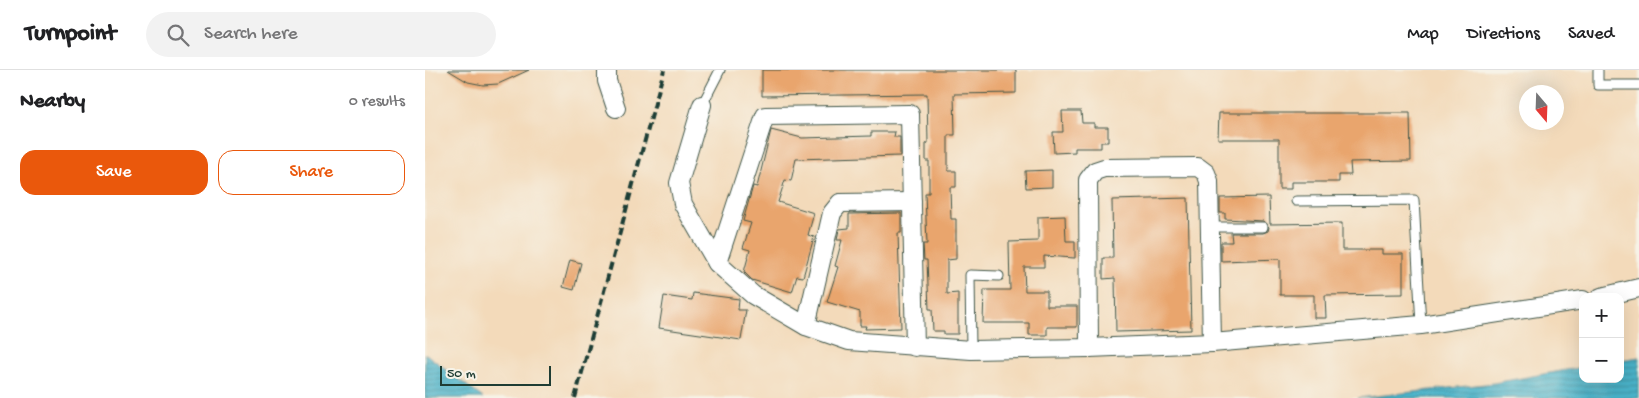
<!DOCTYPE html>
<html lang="en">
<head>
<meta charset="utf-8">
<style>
	body { margin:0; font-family:"Gochi Hand",sans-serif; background:#f2f2f2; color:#202124 }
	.controls { position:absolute; right:15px; bottom:15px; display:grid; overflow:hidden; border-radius:10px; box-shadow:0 5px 20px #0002 }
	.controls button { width:45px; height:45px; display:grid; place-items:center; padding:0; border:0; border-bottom:1px solid #e0e0e0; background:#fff; color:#202124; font:25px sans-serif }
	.compass { position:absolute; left:1094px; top:15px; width:45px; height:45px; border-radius:50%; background:#fff; box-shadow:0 5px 20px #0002; rotate:161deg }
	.scale { position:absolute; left:15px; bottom:12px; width:111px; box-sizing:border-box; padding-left:5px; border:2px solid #1f3d34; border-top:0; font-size:14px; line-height:18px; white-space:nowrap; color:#1f3d34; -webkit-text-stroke:4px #f7f3e8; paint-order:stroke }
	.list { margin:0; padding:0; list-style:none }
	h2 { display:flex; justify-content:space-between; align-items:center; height:65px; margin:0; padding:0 20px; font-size:21px }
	h2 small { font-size:16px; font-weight:400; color:#757577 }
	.actions { display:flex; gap:10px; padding:15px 20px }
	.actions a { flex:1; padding:11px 0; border:1px solid #ea580c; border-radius:15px; text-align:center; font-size:18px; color:#ea580c }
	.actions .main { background:#ea580c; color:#fff }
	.icon { flex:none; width:28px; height:28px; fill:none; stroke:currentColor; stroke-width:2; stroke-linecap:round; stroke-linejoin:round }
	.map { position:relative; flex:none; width:1214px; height:328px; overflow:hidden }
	header { display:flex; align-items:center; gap:30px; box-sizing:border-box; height:70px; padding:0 25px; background:#fff; border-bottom:1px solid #e0e0e0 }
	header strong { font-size:24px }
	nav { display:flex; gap:28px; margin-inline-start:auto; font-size:18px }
	.search { width:350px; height:45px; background:#f2f2f2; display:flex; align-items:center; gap:12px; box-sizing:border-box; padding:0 18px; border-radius:28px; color:#757577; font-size:19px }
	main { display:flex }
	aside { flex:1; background:#fff }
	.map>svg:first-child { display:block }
	.water { fill:url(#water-rules); stroke:#34787e }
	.building { fill:#e9a56d }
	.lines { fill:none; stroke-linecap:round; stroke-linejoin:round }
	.lane-casing { stroke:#3f5548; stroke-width:11 }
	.street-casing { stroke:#3f5548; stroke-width:20 }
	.lane { stroke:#fff; stroke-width:9 }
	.street { stroke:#fff; stroke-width:18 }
	.rail { stroke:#1f3d34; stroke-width:4; stroke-dasharray:8 4; stroke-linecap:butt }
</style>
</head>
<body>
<header>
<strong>Turnpoint</strong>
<div class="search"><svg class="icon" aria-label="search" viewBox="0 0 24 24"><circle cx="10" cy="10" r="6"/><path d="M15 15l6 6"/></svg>Search here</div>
<nav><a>Map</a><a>Directions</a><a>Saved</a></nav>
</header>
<main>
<aside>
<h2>Nearby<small>0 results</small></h2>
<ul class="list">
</ul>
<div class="actions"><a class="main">Save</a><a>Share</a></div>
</aside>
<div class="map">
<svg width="1214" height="328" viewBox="0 0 1214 328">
	<defs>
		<pattern id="water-rules" width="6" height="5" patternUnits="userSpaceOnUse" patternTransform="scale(1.25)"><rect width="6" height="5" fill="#4ab2c9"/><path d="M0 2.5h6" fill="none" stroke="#3d92a4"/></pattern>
	</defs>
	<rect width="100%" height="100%" fill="#f7f3e8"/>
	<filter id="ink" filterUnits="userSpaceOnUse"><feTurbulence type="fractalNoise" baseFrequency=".02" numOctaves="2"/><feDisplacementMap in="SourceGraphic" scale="10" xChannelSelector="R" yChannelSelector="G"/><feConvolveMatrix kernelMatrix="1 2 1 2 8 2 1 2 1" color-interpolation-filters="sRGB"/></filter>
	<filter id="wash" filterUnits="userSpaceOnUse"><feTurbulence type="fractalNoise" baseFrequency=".0096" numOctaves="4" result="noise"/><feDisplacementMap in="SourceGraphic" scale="20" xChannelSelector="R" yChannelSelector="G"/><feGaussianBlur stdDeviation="1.12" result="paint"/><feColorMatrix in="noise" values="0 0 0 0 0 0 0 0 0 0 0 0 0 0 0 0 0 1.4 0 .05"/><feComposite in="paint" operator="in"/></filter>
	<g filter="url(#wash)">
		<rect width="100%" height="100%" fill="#f3daba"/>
		<g class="water">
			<polygon points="0,284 1,284 58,328 0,328"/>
			<polygon points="1214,287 1214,328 933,328 1069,313 1158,297 1158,309 1195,309 1195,290"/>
		</g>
		<g id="blocks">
			<g class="building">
				<polygon points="23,0 104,0 73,14 58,15 43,12"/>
				<polygon points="337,0 591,0 591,23 529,24 530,65 523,65 523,101 531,101 531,117 525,117 526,149 531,149 531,189 522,190 522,224 533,223 533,264 519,264 519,261 508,261 507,239 504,239 502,190 499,190 498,174 502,174 500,123 504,123 504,91 501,91 501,74 503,73 502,24 337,26"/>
				<polygon points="637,41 656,41 657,53 669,53 669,57 683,57 683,72 676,72 676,78 650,78 650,82 629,83 628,62 638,62"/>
				<polygon points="794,43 985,43 986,91 925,92 926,105 914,105 914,112 866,112 866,119 854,119 854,69 793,69"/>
				<polygon points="346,60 377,68 446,66 446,62 470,62 469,67 475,67 475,86 371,89 366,111 360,110 353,132 389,143 383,165 389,167 378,207 372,206 367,222 327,210 319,202 325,180 318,178 326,153 318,151 328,116 332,117"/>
				<polygon points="627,100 627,117 601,118 600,101"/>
				<polygon points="844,127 845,154 917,153 917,180 957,180 957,184 978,184 978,224 900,225 901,248 889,248 889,225 855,225 855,189 796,191 796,172 807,172 806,163 838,163 843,161 844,157 838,151 800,149 800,143 795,143 795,128"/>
				<polygon points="763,128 766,260 691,262 690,208 678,209 678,188 688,188 687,130"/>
				<polygon points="476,143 476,163 473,163 476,258 440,259 441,256 435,256 435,242 402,232 413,197 410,196 417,170 412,170 414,159 424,158 424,144"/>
				<polygon points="640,146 641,171 650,171 650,188 619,186 619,197 599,197 600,221 622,221 622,236 652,236 652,257 622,257 622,265 604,265 604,253 558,253 559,220 585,220 584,172 613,171 613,147"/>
				<polygon points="145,190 156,193 149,220 138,217"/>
				<polygon points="268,223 314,229 313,240 321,240 316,270 234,258 239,226 267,230"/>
			</g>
		</g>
	</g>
	<g filter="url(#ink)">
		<use href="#blocks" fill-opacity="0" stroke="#3f5548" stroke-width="1"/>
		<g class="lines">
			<defs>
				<g id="lane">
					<polyline points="1173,0 1173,15 1214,15"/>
					<polyline points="277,35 295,0"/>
					<polyline points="871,131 989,130 996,255"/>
					<polyline points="785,157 838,157"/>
					<polyline points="546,280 545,205 574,206"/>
				</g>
				<g id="street">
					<polyline points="182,0 182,11 191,38"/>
					<polyline points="277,35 254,113 258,134 292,193 328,225 381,256 424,271 546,280 664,278 787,273 996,255 1158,230"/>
					<polyline points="292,193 340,46 485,44 490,277"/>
					<polyline points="1176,227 1214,218"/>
					<polyline points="381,256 407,143 415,133 487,132"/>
					<polyline points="664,278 663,110 670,101 679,98 773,97 781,103 784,111 787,273"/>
				</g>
			</defs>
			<use href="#lane" class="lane-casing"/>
			<use href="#street" class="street-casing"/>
			<use href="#lane" class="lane"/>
			<use href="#street" class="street"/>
			<polyline class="rail" points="150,328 239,0"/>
		</g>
	</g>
</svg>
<div class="controls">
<button>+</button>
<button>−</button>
</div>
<svg class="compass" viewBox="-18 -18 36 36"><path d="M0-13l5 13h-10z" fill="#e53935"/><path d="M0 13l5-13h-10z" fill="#757577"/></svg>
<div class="scale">50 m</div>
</div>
</main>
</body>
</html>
